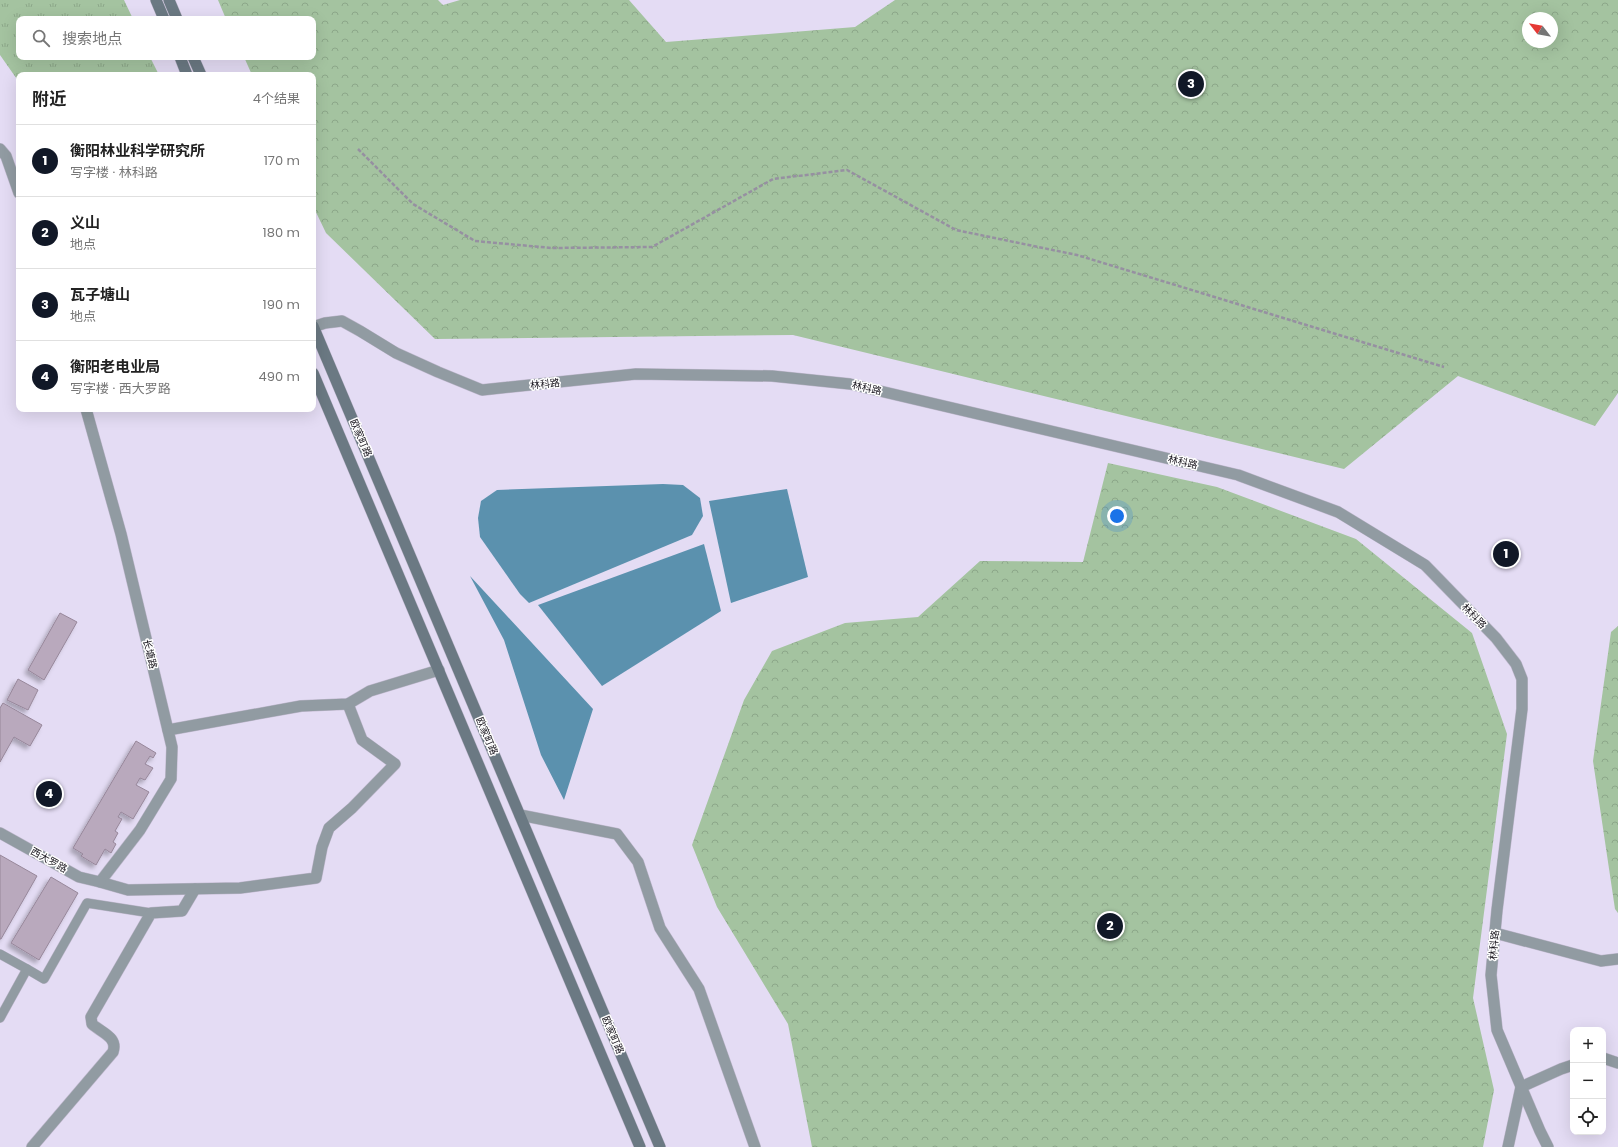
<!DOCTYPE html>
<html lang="zh">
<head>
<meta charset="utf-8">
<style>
	body { margin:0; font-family:Poppins,"Noto Sans SC",sans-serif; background:#f6f6f6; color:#222 }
	.controls { position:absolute; right:12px; bottom:12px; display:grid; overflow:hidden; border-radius:8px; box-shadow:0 4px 16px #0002 }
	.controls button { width:36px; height:36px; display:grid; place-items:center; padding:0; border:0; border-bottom:1px solid #e0e0e0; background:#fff; color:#222; font:20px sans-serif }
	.compass { position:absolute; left:1522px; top:12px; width:36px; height:36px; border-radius:50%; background:#fff; box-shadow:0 4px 16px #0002; rotate:301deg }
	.you { position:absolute; left:1117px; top:516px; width:14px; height:14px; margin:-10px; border:3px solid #fff; border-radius:50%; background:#1a73e8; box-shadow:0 0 0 6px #1a73e833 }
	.badge { display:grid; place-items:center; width:26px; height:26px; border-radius:50%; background:#111827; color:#fff; font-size:13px; font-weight:700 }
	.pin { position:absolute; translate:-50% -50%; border:2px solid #fff; box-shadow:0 1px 4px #0006 }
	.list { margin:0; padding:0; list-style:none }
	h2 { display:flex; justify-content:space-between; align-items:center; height:52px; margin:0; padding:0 16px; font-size:17px }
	h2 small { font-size:13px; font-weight:400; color:#767676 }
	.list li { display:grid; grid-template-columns:26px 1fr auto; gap:12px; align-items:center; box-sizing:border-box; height:72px; padding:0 16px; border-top:1px solid #e0e0e0 }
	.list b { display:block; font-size:15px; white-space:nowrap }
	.list p { margin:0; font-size:13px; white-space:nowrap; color:#767676 }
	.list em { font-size:13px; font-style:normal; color:#767676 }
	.icon { flex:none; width:22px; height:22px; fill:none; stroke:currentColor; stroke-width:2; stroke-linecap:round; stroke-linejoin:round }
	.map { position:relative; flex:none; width:1618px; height:1147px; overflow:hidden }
	.search { position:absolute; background:#fff; box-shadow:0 4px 16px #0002; left:16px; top:16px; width:300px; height:44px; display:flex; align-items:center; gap:10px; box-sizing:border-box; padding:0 14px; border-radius:8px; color:#767676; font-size:15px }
	.panel { position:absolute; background:#fff; box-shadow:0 4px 16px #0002; left:16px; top:72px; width:300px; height:340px; border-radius:8px }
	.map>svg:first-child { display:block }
	.grass { fill:url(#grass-tufts) }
	.forest { fill:url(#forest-crowns); fill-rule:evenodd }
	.water { fill:#5b91ae }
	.building { fill:#b9a9bd; stroke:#97879a; filter:url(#shadow) }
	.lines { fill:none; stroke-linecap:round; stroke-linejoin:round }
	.service-casing { stroke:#bfb8cd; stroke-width:10 }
	.minor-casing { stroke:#bfb8cd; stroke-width:12 }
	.tertiary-casing { stroke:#bfb8cd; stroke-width:12 }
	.secondary-casing { stroke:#bfb8cd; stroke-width:12 }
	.path { stroke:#9690a1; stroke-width:2.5; stroke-dasharray:4 2; stroke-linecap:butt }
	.service { stroke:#919ba2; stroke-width:9 }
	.minor { stroke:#919ba2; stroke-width:11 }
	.tertiary { stroke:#919ba2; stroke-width:11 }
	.secondary { stroke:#6b7983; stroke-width:11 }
	.labels { text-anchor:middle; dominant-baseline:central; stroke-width:3; stroke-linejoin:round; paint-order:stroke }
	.street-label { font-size:10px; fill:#18151d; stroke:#fff }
</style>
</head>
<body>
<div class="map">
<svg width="1618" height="1147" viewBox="0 0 1618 1147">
	<defs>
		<pattern id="grass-tufts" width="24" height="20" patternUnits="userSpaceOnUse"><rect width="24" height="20" fill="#a4c3a0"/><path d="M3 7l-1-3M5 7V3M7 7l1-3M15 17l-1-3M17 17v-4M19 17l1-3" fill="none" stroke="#8ca789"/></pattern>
		<pattern id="forest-crowns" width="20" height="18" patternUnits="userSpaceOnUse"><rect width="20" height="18" fill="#a4c3a0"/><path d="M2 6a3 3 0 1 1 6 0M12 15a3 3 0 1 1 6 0" fill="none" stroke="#8ca789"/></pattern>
		<filter id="shadow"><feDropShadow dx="-3.5" dy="3.5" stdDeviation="2" flood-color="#0004"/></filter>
	</defs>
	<rect width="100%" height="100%" fill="#e4dcf4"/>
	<polygon class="grass" points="0,0 124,0 133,19 19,19 19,57 150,57 159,75 19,75 19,82 0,55"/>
	<g class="forest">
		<path d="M 218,0 L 438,0 L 443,5 L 460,0 L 629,0 L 666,42 L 855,27 L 895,0 L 1618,0 L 1618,393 L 1595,426 L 1458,376 L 1344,469 L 793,335 L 435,339 L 326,233 L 313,206 L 313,75 L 252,75 L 244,57 L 313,57 L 313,19 L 226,19 ZM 1528,18 L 1552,18 L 1552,42 L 1528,42 Z"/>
		<polygon points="1108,463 1217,487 1356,539 1472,633 1507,734 1473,998 1494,1090 1483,1147 812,1147 788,1024 717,907 692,845 744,700 772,651 845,623 918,617 980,561 1083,562"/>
		<polygon points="1618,626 1618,913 1615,909 1593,761 1611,632"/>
	</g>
	<g class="water">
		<polygon points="663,484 683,485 700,498 703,516 692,535 529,603 520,594 480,537 478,518 481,501 497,490"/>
		<polygon points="787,489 808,577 731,603 709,501"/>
		<polygon points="704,544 721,611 602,686 538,605"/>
		<polygon points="470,576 593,709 564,800 541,755 504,640"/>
	</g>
	<g class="building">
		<polygon points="60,613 77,622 44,680 28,670"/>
		<polygon points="18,679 38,690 28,710 7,700"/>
		<polygon points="3,703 42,725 30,746 14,737 0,762 0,708"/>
		<polygon points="136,741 156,753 153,758 150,756 145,764 153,768 145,780 140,778 136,785 149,792 133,819 121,812 118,817 122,819 115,831 118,833 113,842 116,844 111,853 105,849 96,865 81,856 83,854 73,848"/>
		<polygon points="0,855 37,876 1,939 0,939"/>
		<polygon points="51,877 78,893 39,960 11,943"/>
	</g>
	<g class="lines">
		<defs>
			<g id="service">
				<polyline points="0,954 27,969 0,1018"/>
				<polyline points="27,969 44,979 87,903 151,913"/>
			</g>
			<g id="minor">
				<polyline points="0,149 6,156 19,193"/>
				<polyline points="86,409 121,534 172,747 171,779 140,830 100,882 128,890 240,888 316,878 322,847 329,828 352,808 395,764 362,740 348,704"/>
				<polyline points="168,730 301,706 348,704 370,691 439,670"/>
				<polyline points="520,815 617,834 638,862 660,928 699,989 755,1147"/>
				<polyline points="1495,933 1601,961 1618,959"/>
				<polyline points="1603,1058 1618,1063"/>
				<path d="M 32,1147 L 113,1052 C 118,1037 102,1033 92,1024 L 91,1017 L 151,913 L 182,911 L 195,889"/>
				<polyline points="1508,1147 1521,1087 1561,1069 1573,1065"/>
			</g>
			<g id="tertiary">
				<polyline points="313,327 325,323 342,321 360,331 396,353 438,372 482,390 636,374 772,376 850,384 1238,475 1338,512 1425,565 1496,638 1516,664 1522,679 1522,709 1497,910 1491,975 1497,1030 1540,1131 1548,1147"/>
				<polyline points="0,833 79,877 100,882"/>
			</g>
			<g id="secondary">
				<polyline points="156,0 164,19"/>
				<polyline points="169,0 177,19"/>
				<polyline points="180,57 187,75"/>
				<polyline points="193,57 201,75"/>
				<polyline points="313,326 660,1147"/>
				<polyline points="313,373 640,1147"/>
			</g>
		</defs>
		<use href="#service" class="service-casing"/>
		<use href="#minor" class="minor-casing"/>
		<use href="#tertiary" class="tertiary-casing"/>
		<use href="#secondary" class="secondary-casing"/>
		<polyline class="path" points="358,149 413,204 475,241 552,248 652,247 773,179 847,170 956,230 1077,255 1444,367"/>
		<use href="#service" class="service"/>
		<use href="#minor" class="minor"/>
		<use href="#tertiary" class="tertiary"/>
		<use href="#secondary" class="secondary"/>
	</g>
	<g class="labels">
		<g class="street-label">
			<text transform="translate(545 384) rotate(-6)">林科路</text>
			<text transform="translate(867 388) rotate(13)">林科路</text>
			<text transform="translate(361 438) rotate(67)">欧家町路</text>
			<text transform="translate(1183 462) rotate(13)">林科路</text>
			<text transform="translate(1474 616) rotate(46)">林科路</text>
			<text transform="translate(150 654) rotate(76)">长塘路</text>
			<text transform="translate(487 736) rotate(67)">欧家町路</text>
			<text transform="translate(49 860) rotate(29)">西大罗路</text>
			<text transform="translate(1494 945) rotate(-85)">林科路</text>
			<text transform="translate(613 1035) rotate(67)">欧家町路</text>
		</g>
	</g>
</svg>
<div class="controls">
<button>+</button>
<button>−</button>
<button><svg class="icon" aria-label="locate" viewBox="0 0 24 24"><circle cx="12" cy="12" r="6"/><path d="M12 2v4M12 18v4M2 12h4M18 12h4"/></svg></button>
</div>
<svg class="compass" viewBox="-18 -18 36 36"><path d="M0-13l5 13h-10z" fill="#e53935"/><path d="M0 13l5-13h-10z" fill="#767676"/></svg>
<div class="you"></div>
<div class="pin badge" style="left:1506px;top:554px">1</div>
<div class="pin badge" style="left:1110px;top:926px">2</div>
<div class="pin badge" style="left:1191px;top:84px">3</div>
<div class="pin badge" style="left:49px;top:794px">4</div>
<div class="search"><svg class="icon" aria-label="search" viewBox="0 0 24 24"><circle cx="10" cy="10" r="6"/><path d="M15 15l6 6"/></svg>搜索地点</div>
<section class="panel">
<h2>附近<small>4个结果</small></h2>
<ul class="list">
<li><span class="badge">1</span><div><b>衡阳林业科学研究所</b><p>写字楼 · 林科路</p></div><em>170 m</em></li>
<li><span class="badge">2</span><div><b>义山</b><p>地点</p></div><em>180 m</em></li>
<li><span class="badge">3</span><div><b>瓦子塘山</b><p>地点</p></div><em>190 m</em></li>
<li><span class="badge">4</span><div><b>衡阳老电业局</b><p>写字楼 · 西大罗路</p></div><em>490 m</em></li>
</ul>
</section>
</div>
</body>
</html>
